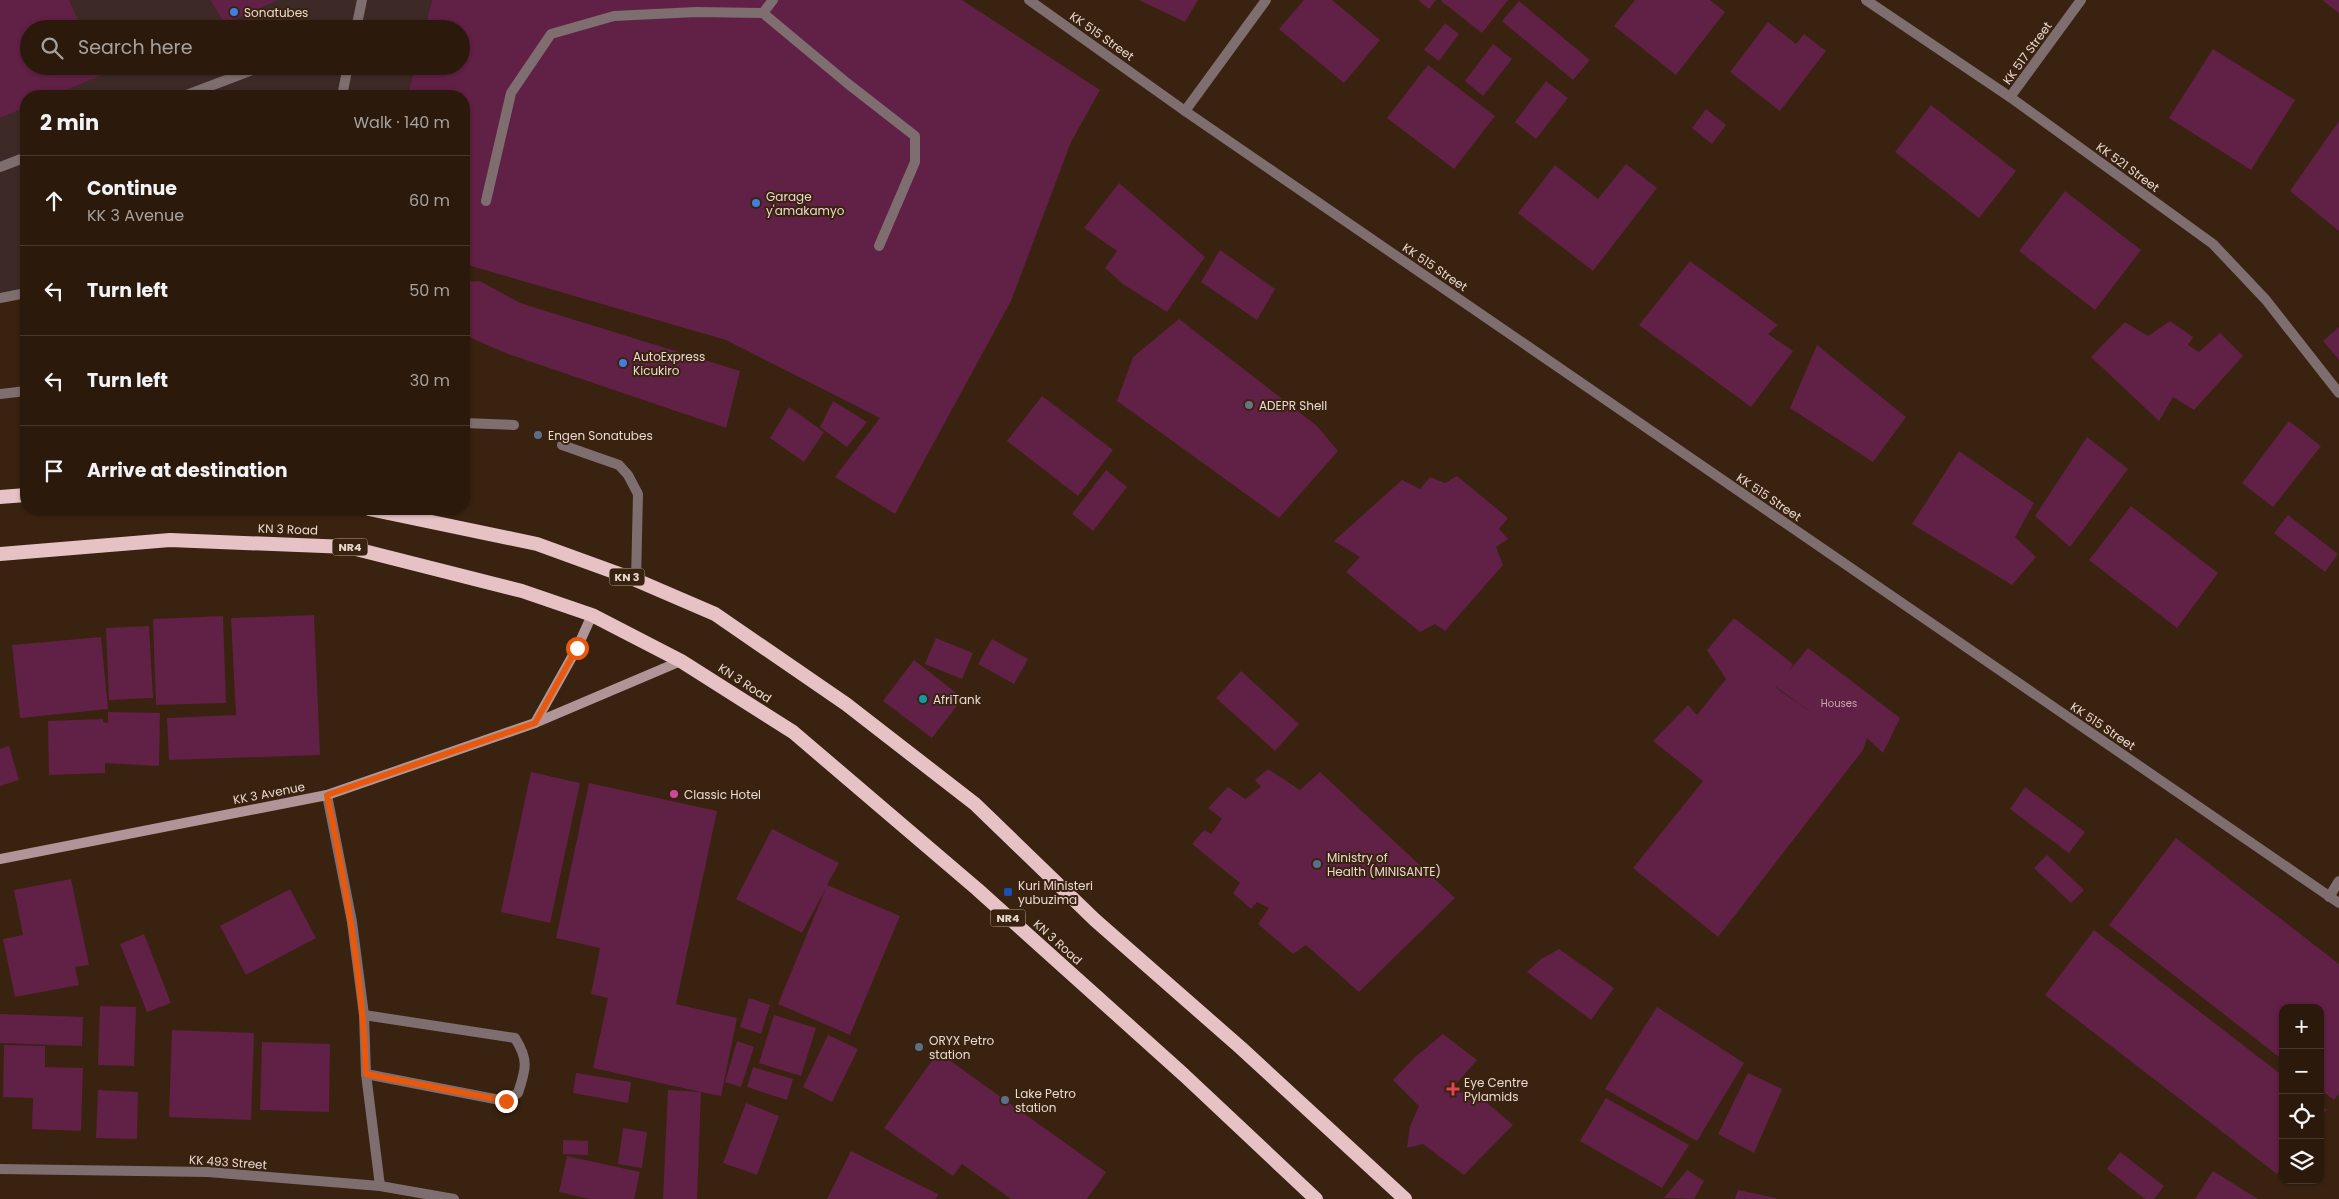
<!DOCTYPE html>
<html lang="en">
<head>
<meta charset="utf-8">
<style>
	body { margin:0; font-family:Poppins,sans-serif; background:#332315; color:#f1f3f6 }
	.controls { position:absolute; right:15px; bottom:15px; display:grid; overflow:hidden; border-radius:10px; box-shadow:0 1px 4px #0004 }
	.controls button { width:45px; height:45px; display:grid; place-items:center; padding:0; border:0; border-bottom:1px solid #47382d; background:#2b1a0c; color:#f1f3f6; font:25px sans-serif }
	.stop { position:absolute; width:15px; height:15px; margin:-11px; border:4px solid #ea580c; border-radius:50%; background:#fff }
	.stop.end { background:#ea580c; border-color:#fff; box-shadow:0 1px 5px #0008 }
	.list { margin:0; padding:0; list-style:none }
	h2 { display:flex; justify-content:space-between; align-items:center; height:65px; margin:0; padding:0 20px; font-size:21px }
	h2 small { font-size:16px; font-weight:400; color:#a6a19d }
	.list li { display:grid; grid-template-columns:32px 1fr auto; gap:15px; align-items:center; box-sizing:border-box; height:90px; padding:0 20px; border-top:1px solid #47382d }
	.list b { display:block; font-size:19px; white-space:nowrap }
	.list p { margin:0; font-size:16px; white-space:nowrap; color:#a6a19d }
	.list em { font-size:16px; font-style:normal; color:#a6a19d }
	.icon { flex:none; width:28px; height:28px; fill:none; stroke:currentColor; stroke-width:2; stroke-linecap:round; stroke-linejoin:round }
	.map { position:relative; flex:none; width:2339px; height:1199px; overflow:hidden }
	.search { position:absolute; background:#2b1a0c; box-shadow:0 1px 4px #0004; left:20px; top:20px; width:450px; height:55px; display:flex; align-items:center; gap:12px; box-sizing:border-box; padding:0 18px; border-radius:28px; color:#a6a19d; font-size:19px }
	.panel { position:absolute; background:#2b1a0c; box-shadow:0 1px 4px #0004; left:20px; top:90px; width:450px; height:425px; border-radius:20px }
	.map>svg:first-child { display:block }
	.commercial { fill:#3d2a26 }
	.building { fill:#612045; fill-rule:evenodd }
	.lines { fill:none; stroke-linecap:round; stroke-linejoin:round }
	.service { stroke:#7e6e6f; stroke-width:10 }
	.minor { stroke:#7e6e6f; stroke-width:10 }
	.secondary { stroke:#af9598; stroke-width:10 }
	.trunk { stroke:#e6c2c5; stroke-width:14 }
	.route { stroke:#ea580c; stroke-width:6 }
	.shop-dot { fill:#3f7fe0; stroke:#392210; stroke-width:2 }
	.worship-dot { fill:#6b7280; stroke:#392210; stroke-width:2 }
	.service-dot { fill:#5c6f8a; stroke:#392210; stroke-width:2 }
	.culture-dot { fill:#0f9aa8; stroke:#392210; stroke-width:2 }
	.hotel-dot { fill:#d1479c; stroke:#392210; stroke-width:2 }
	.transit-dot { fill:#1a4fb4; stroke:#392210; stroke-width:2 }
	.health-dot { fill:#e0444e; stroke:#392210; stroke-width:2 }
	.labels { text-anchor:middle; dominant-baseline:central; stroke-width:4; stroke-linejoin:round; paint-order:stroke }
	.number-label { font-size:10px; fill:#c7abac }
	.shield { fill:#392210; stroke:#b4a296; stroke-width:1 }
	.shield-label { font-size:11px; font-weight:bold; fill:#e9d9cf }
	.poi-label { font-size:12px; fill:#e9d9cf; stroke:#392210; text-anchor:start }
	.street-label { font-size:12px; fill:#e9d9cf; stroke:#392210 }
</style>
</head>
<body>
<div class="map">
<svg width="2339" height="1199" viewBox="0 0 2339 1199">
	<rect width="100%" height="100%" fill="#392210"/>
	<polygon class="commercial" points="0,0 432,0 425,29 29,29 29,66 415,66 407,96 26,96 26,294 0,295"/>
	<g class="building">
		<polygon points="0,0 69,0 82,29 29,29 29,66 100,66 104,74 52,96 26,96 26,107 0,118"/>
		<polygon points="210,0 278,0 225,24"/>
		<polygon points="432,0 962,0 1100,90 1071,142 1011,301 895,514 835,477 880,418 726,340 464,264 464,96 407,96 415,66 461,66 461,29 425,29"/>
		<polygon points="1139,0 1198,0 1185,22"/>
		<polygon points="1304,0 1332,0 1380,40 1344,83 1279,29"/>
		<polygon points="1418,0 1436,0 1429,9"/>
		<polygon points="1442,0 1508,0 1482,33 1441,1"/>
		<polygon points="1635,0 1710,0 1725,12 1676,75 1614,26"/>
		<polygon points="2322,0 2339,0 2339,13"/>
		<polygon points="1519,1 1590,60 1573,80 1502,21"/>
		<polygon points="1768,22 1796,44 1804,34 1826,51 1780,111 1730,72"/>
		<polygon points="1445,23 1459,34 1439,61 1424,50"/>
		<polygon points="1493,44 1512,59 1483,96 1465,81"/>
		<polygon points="2213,49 2295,100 2251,170 2169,118"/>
		<polygon points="1428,65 1495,116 1454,169 1387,118"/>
		<polygon points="1546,81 1568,98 1536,139 1515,122"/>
		<polygon points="1931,105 2016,171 1979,218 1895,152"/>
		<polygon points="1706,109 1726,125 1712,144 1692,128"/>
		<polygon points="2339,121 2339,231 2290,191"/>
		<polygon points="1626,164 1657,188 1593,271 1518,213 1555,165 1598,199"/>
		<polygon points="1119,183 1205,257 1167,312 1123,284 1105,268 1117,251 1084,228"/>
		<polygon points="2065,191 2141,250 2095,310 2019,251"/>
		<polygon points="1220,250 1275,289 1257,320 1201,282"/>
		<polygon points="1690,261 1778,325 1768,334 1793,351 1751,407 1639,325"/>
		<polygon points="480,281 520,303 740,371 726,428 508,354 464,335 464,282"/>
		<polygon points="1179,319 1317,426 1338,451 1279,518 1117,401 1133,357"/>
		<polygon points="2170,321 2193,337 2188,345 2199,352 2220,333 2243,356 2194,410 2173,397 2159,421 2091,357 2125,322 2148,336"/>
		<polygon points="2339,327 2339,360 2323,341"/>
		<polygon points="1817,345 1906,417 1873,462 1790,408"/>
		<polygon points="1042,396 1113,450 1078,496 1007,441"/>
		<polygon points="833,401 867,422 847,447 820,427"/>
		<polygon points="789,407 824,432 804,462 770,438"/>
		<polygon points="2289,421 2321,446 2273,507 2242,483"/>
		<polygon points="2087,437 2128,469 2070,547 2035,516"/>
		<polygon points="1959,451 2034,503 2015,537 2036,557 2012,585 1912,524"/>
		<polygon points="1106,470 1127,487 1093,531 1072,514"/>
		<polygon points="1457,476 1508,518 1499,529 1508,539 1496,547 1503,565 1445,631 1435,624 1420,632 1346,572 1360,557 1334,541 1402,480 1420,489 1430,477 1445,483"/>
		<polygon points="2131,506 2218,573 2177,628 2089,560"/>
		<polygon points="2288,515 2338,554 2325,572 2274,533"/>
		<polygon points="314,615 320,755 169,760 167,718 236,715 231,618"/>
		<polygon points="223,616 226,703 156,705 153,619"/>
		<path d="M 1734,618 L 1793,664 L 1789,671 L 1808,648 L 1900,718 L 1883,753 L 1867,738 L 1863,750 L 1718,937 L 1633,868 L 1703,781 L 1653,741 L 1688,705 L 1697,715 L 1726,679 L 1707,650 ZM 1776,687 L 1816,716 L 1776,688 Z"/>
		<polygon points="149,626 153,698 109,700 106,628"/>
		<polygon points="101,637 108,709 20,718 12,645"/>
		<polygon points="936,638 973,653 962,679 925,664"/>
		<polygon points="992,639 1028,659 1014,684 978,664"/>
		<polygon points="914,660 963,698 932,738 883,701"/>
		<polygon points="1241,671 1299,724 1275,751 1216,698"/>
		<polygon points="108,712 160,713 159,766 105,763 105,773 49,775 48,721 103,719 103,722 108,723"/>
		<polygon points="9,746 19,780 0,786 0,749"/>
		<polygon points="1268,769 1300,790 1320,772 1455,898 1359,992 1306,945 1293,954 1258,924 1269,908 1257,902 1251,909 1233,893 1240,883 1192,844 1204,830 1211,834 1222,819 1208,808 1228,787 1245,799 1261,787 1255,780"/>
		<polygon points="531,772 580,783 550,923 501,912"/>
		<polygon points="589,783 717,811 676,1004 737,1018 721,1096 701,1092 697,1199 663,1199 668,1090 701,1092 593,1068 608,998 591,994 600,948 556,938"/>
		<polygon points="2025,787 2085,832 2069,853 2010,809"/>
		<polygon points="772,829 839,863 827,885 900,916 850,1035 778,1004 826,888 802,933 736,899"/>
		<polygon points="2176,838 2339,964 2339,1094 2334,1100 2320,1089 2320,1008 2283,1008 2283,1060 2109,925"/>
		<polygon points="2047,855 2084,890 2071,903 2034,868"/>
		<polygon points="71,879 89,965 75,967 79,985 15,997 3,939 23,935 14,890"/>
		<polygon points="290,889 316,938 246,975 220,926"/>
		<polygon points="2094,930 2283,1076 2283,1166 2277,1174 2045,995"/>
		<polygon points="144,934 171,1003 147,1012 120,944"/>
		<polygon points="1559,949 1614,988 1591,1020 1527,972 1541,959"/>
		<polygon points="749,998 770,1005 761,1034 740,1027"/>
		<polygon points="100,1006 136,1007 134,1066 98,1065"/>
		<polygon points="1657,1007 1744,1063 1697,1141 1605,1089"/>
		<polygon points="0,1014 83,1017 82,1046 0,1043"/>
		<polygon points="774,1015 816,1028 801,1076 759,1063"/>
		<polygon points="172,1030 254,1033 251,1120 169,1117"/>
		<polygon points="1443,1034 1477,1060 1456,1084 1470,1101 1478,1095 1513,1125 1464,1175 1423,1144 1407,1148 1410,1126 1419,1106 1393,1080 1415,1057"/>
		<polygon points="828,1035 858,1049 832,1102 803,1087"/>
		<polygon points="737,1041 754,1047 741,1087 725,1082"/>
		<polygon points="262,1042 330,1044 329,1112 260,1110"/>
		<polygon points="4,1045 45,1046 45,1067 83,1068 81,1131 32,1129 33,1098 3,1097"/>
		<polygon points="938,1052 1106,1172 1087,1199 1011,1199 962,1164 953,1176 884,1128"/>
		<polygon points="753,1067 793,1079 787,1100 747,1087"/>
		<polygon points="576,1073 631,1082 628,1103 573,1093"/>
		<polygon points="1748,1073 1782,1089 1754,1153 1718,1134"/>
		<polygon points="98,1090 138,1092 137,1139 96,1138"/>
		<polygon points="1606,1098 1689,1145 1662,1188 1580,1141"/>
		<polygon points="746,1103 779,1116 757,1175 723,1163"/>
		<polygon points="2320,1105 2327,1110 2320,1118"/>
		<polygon points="623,1128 647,1132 642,1168 618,1164"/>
		<polygon points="563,1140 588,1141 588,1155 563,1154"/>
		<polygon points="851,1151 938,1194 936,1199 827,1199"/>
		<polygon points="2120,1152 2164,1186 2154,1199 2145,1199 2107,1169"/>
		<polygon points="567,1156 640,1172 634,1199 590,1199 559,1192"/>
		<polygon points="1687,1170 1704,1181 1694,1199 1664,1198"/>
		<polygon points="2213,1171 2258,1199 2195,1199"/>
		<polygon points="1738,1190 1776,1198 1776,1199 1735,1199"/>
	</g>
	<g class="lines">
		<g class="service">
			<polyline points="763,13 847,83 915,136 915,162 879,246"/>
			<polyline points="356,29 362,0"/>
			<polyline points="184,96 263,66"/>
			<polyline points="342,96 348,66"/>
			<polyline points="0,167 26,157"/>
			<polyline points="486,201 511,93 551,34 614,16 696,12 763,13 773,0"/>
			<polyline points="0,298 26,293"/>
			<polyline points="0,394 26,391"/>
			<polyline points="464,423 514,425"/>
			<polyline points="562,445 619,465 628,475 638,494 636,580"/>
			<polyline points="327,795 352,922 364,1015 366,1074 380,1186"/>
			<path d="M 364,1015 L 515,1038 C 529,1060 526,1069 518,1093 L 505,1101 L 366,1074"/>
		</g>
		<g class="minor">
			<polyline points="1029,0 1185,111 2339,903"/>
			<polyline points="1866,0 2010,97 2213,244 2266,300 2339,393"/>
			<polyline points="2010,97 2081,0"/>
			<polyline points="1185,111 1266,0"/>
			<polyline points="2329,897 2339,881"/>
			<polyline points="0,1169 208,1172 380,1186 454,1199"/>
		</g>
		<g class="secondary">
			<polyline points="535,723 577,648 592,615"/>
			<polyline points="0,859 327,795 535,723 681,661"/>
		</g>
		<g class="trunk">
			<polyline points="0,497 26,495"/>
			<polyline points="369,509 537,544 636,580 715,614 846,704 975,804 1095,920 1241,1048 1405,1199"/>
			<polyline points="0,554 170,540 348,547 522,591 592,615 681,661 793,732 977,889 1184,1075 1316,1199"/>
		</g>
	</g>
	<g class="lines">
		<path class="route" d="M 506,1101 L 366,1074 C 363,979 346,888 327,795 L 535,723 L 577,648"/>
	</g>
	<g class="shop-dot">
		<circle cx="234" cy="12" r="5"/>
		<circle cx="756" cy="203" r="5"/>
		<circle cx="623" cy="363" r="5"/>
	</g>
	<circle class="worship-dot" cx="1249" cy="405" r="5"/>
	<g class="service-dot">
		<circle cx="538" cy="435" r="5"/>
		<circle cx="1317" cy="864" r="5"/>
		<circle cx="919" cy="1047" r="5"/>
		<circle cx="1005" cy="1100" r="5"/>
	</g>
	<circle class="culture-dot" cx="923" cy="699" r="5"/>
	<circle class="hotel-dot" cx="674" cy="794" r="5"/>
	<rect class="transit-dot" x="1003" y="887" width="10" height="10" rx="2.5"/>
	<path class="health-dot" d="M1450.5 1081.5h5v5h5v5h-5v5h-5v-5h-5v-5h5z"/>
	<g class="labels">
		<g class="number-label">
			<text x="1839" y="703">Houses</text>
		</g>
		<g class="shield">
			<rect x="332.5" y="538.5" width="35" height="17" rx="4"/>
			<rect x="609.5" y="568.5" width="35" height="17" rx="4"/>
			<rect x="990.5" y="909.5" width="35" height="17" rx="4"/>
		</g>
		<g class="shield-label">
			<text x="350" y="547">NR4</text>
			<text x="627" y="577">KN 3</text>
			<text x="1008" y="918">NR4</text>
		</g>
		<g class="poi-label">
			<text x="244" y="12">Sonatubes</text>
			<text x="766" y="196">Garage<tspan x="766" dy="14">y'amakamyo</tspan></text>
			<text x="633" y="356">AutoExpress<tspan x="633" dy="14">Kicukiro</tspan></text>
			<text x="1259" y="405">ADEPR Shell</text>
			<text x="548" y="435">Engen Sonatubes</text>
			<text x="933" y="699">AfriTank</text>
			<text x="684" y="794">Classic Hotel</text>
			<text x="1327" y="857">Ministry of<tspan x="1327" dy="14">Health (MINISANTE)</tspan></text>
			<text x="1018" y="885">Kuri Ministeri<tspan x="1018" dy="14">yubuzima</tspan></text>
			<text x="929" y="1040">ORYX Petro<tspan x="929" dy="14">station</tspan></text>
			<text x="1464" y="1082">Eye Centre<tspan x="1464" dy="14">Pylamids</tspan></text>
			<text x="1015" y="1093">Lake Petro<tspan x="1015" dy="14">station</tspan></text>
		</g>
		<g class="street-label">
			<text transform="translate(1102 36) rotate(35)">KK 515 Street</text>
			<text transform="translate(2027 53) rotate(-54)">KK 517 Street</text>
			<text transform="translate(2128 167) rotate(36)">KK 521 Street</text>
			<text transform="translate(1435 267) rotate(34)">KK 515 Street</text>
			<text transform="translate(1769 497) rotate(34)">KK 515 Street</text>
			<text transform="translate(288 529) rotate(2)">KN 3 Road</text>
			<text transform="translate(745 683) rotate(33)">KN 3 Road</text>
			<text transform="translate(2103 726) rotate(34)">KK 515 Street</text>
			<text transform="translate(269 793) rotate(-11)">KK 3 Avenue</text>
			<text transform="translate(1058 942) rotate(42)">KN 3 Road</text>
			<text transform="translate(228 1162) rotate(4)">KK 493 Street</text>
		</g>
	</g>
</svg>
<div class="controls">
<button>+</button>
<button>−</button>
<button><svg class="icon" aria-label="locate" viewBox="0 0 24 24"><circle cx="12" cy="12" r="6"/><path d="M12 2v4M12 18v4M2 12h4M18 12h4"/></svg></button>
<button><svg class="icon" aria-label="layers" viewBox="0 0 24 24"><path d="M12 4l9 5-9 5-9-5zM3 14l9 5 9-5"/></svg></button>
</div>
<div class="stop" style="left:577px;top:648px"></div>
<div class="stop end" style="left:506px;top:1101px"></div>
<div class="search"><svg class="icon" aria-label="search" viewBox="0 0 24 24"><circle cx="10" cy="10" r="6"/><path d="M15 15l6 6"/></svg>Search here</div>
<section class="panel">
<h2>2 min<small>Walk · 140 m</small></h2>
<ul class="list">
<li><svg class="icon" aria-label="ahead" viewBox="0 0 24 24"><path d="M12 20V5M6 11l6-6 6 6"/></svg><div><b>Continue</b><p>KK 3 Avenue</p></div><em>60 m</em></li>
<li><svg class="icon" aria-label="left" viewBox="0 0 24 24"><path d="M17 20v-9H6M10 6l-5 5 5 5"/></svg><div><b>Turn left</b></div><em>50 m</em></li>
<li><svg class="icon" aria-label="left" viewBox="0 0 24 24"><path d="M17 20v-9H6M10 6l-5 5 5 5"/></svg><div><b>Turn left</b></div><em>30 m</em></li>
<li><svg class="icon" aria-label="arrive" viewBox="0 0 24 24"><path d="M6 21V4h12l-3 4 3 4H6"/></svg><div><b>Arrive at destination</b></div></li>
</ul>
</section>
</div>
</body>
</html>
